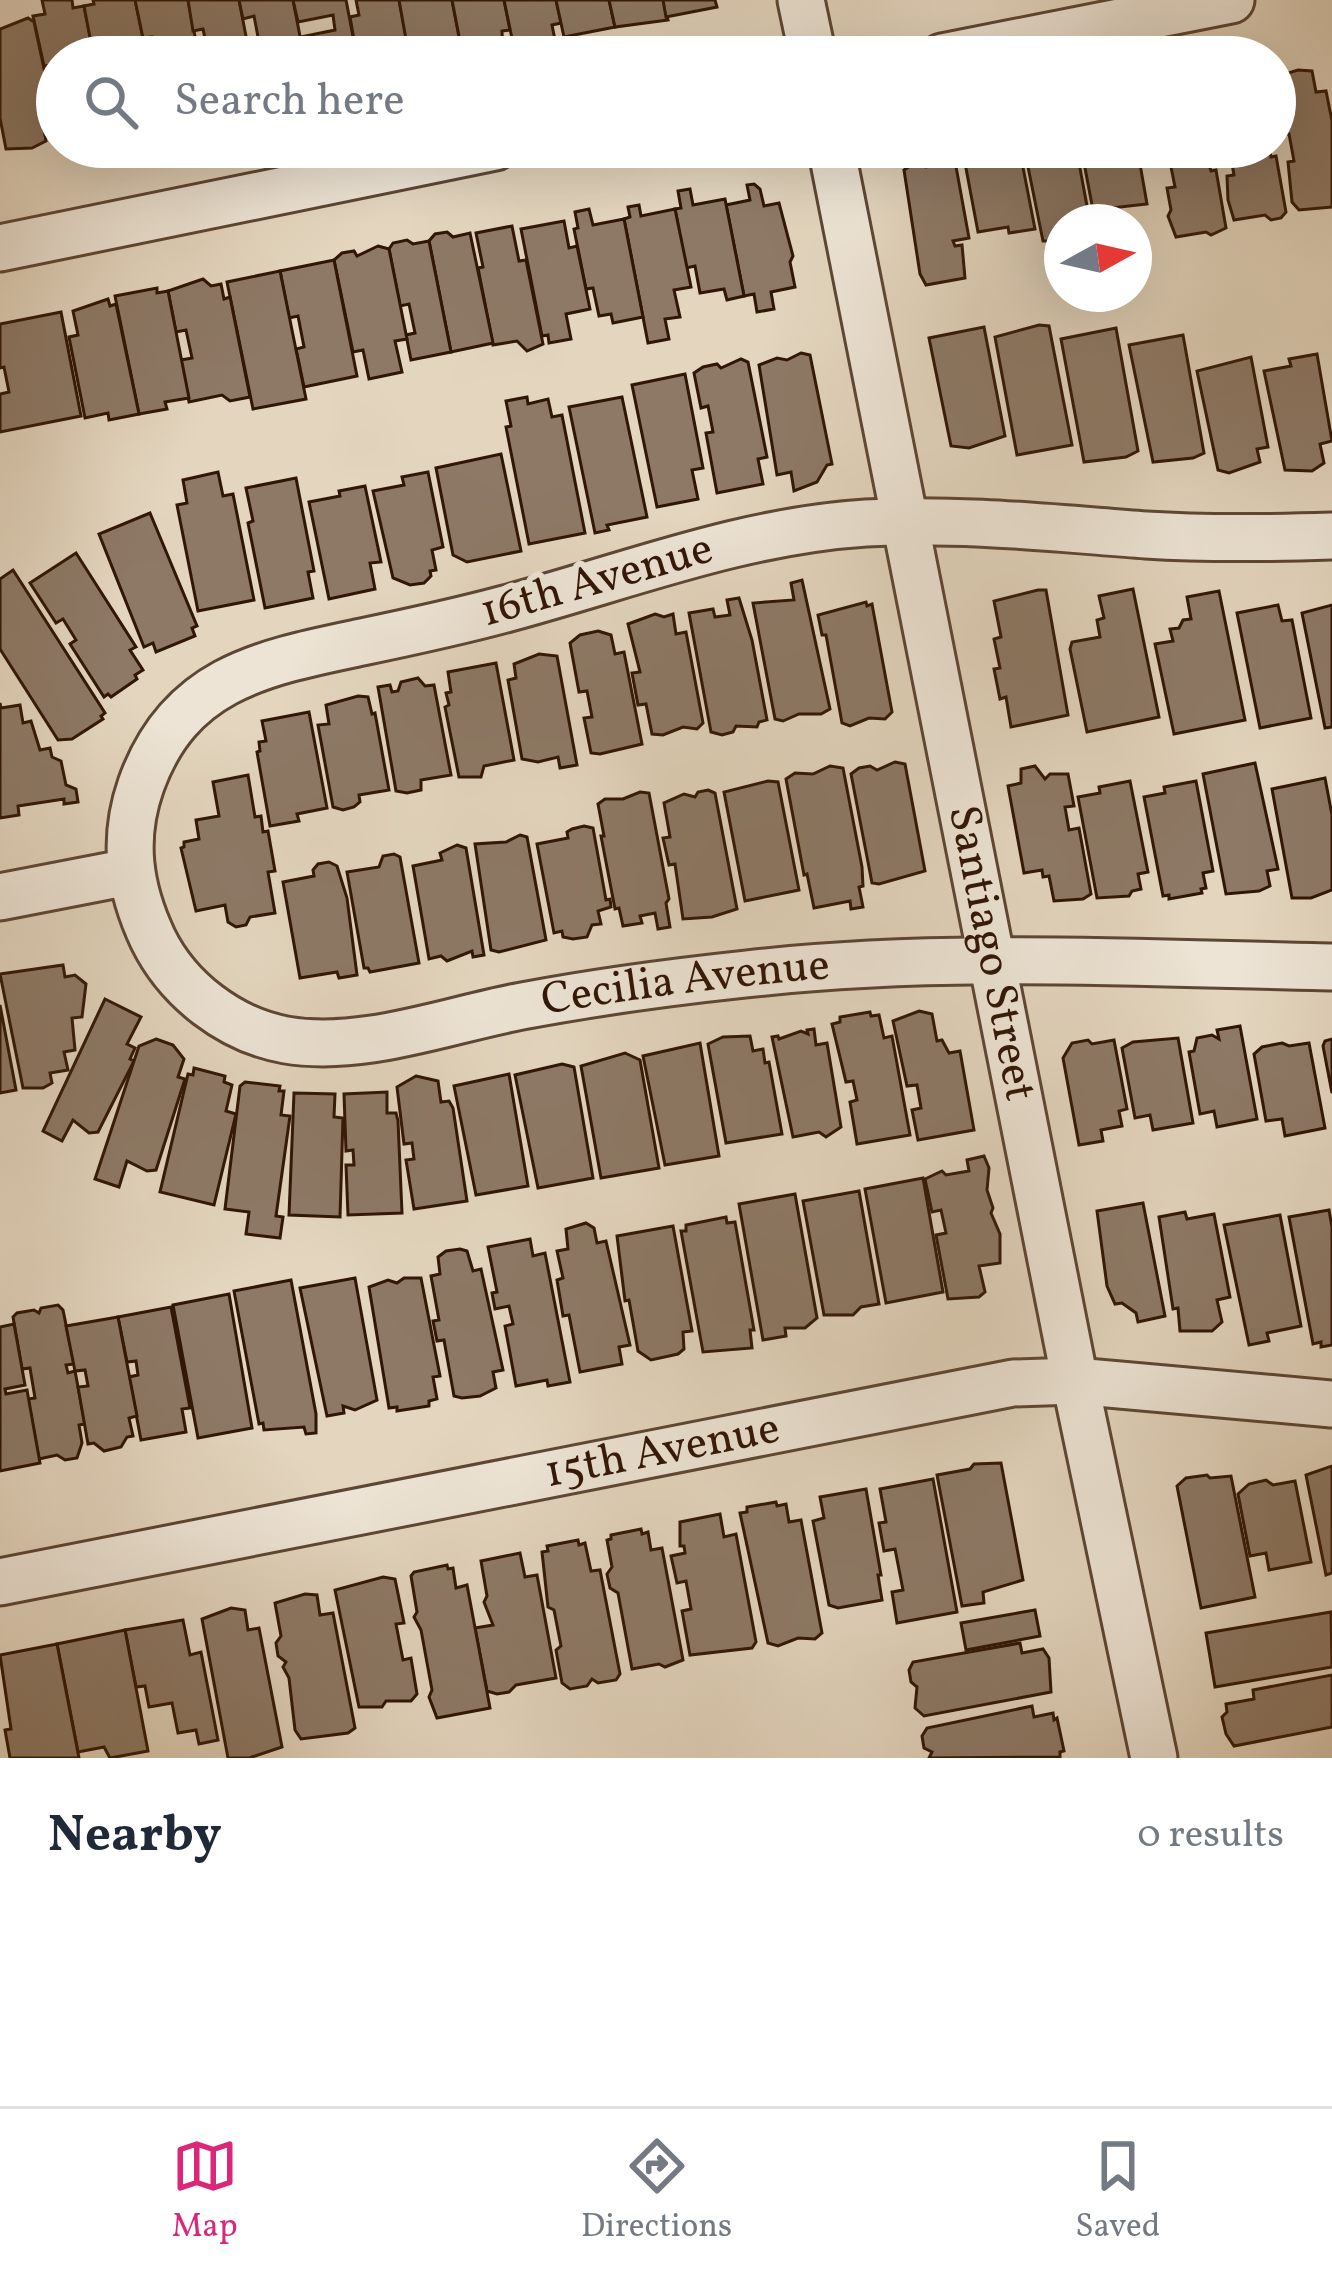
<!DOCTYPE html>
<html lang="en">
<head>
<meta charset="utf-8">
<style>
	body { margin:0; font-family:Vollkorn,serif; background:#f2f2f3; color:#1f2937 }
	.compass { position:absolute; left:1044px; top:204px; width:108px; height:108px; border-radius:50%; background:#fff; box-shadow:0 12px 48px #0002; rotate:82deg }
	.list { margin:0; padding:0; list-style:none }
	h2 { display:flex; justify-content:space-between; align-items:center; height:156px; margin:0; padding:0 48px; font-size:51px }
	h2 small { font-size:39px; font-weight:400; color:#747a83 }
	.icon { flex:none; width:66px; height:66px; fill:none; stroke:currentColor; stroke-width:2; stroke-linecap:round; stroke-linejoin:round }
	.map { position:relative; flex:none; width:1332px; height:1758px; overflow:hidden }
	.search { position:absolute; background:#fff; box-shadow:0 12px 48px #0002; left:36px; right:36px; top:36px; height:132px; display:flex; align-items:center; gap:30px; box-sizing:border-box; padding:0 42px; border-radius:66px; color:#747a83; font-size:45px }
	.sheet { height:348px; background:#fff }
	nav { display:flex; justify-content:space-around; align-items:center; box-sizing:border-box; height:168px; border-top:3px solid #e0e1e3; background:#fff; font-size:33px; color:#747a83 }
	nav a { display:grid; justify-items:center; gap:6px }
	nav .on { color:#db2777 }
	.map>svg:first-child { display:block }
	.building { fill:#8d7966; stroke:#301606; stroke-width:3 }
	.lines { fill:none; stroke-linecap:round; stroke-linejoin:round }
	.street-casing { stroke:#5d4634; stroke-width:51 }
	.street { stroke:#ede4d5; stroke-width:45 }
	.labels { text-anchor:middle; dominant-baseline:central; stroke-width:12; stroke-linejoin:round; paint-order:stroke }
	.street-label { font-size:45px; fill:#301606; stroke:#ede4d5 }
</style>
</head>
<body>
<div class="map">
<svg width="1332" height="1758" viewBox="0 0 1332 1758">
	<rect width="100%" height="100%" fill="#e3d5be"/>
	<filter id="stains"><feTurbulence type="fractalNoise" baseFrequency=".00167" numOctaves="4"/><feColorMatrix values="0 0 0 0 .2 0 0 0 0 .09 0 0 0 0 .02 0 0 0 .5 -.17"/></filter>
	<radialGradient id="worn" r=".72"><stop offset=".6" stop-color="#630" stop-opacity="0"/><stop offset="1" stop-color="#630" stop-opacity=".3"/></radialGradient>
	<g class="building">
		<polygon points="42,0 72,0 73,8 84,6 94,57 57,57 57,136 49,92 56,90 51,65 44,66 33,16 45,14"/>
		<polygon points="93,0 135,0 147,57 104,57 102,46 92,48 84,6 94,4"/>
		<polygon points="135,0 188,0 199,57 156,57 152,37 143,38"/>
		<polygon points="188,0 239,0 250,57 199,57 208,53 203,29 193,31"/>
		<polygon points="239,0 293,0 304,57 250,57 248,44 259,42 254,16 243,19"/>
		<polygon points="293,0 346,0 357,57 304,57 301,37 335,30 333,15 298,22"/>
		<polygon points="356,0 399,0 410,57 357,57 350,17 359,15"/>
		<polygon points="399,0 452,0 463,57 422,57 418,43 407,45"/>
		<polygon points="452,0 504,0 510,30 502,31 503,55 463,57"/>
		<polygon points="504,0 556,0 561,23 552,25 555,40 514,48"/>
		<polygon points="556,0 609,0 615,27 564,37"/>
		<polygon points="609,0 663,0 668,20 615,27"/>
		<polygon points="663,0 715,0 717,7 666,17"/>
		<polygon points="28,18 34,22 49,92 50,99 39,101 46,141 32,148 6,149 0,118 0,29"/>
		<polygon points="1298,70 1312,71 1316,92 1326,91 1332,121 1332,207 1299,210 1292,202 1288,162 1294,161 1289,134 1284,134 1279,128 1275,77"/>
		<polygon points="962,147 1009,147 1011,154 1020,152 1035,229 1009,233 1008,227 978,232"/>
		<polygon points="1024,147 1076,147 1090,222 1062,222 1061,241 1043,241"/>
		<polygon points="1081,147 1137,147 1147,204 1093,210"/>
		<polygon points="1158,147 1211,147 1214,160 1208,161 1211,171 1216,170 1226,228 1211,235 1206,232 1176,237 1168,216 1171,210 1167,188 1175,187 1169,157 1160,158"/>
		<polygon points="1229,147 1269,147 1271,157 1276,156 1286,212 1281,218 1271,220 1265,215 1234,220 1228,200 1227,176 1234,175"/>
		<polygon points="955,161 969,238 953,241 955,246 962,245 965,278 926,285 920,274 904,170 913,164 926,167"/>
		<polygon points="754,184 760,189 764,206 779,203 793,256 790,262 795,287 771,292 774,309 757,312 754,294 744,296 726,205 750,200 747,185"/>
		<polygon points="690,189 693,205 725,199 744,296 727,300 724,289 700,293 695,266 686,268 675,209 681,208 678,191"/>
		<polygon points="639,205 641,216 675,209 691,287 674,290 680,317 665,319 669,339 648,343 624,219 630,217 628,207"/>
		<polygon points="589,209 593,225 624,219 643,317 613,323 611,314 599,316 593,288 586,289 574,229 578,228 575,212"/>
		<polygon points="564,221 569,248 577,246 590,309 566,314 571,339 549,343 548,335 542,336 521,229"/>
		<polygon points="512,226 519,261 526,260 543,344 527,351 517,341 493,345 478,268 483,267 476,233"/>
		<polygon points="447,232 453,237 470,233 493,343 451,352 429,241 435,234"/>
		<polygon points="407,240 413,244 429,241 451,352 411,360 406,335 415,333 409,304 400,306 389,249 393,243"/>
		<polygon points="378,246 389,249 407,339 395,341 402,372 369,379 363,350 353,352 334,260 342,253 354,251 357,256"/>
		<polygon points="334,260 357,376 304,387 296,349 304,347 298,316 289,318 280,271"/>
		<polygon points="280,271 306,399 253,409 227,282"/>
		<polygon points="203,279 211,286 221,284 224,299 230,297 250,397 230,401 222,395 189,402 181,360 192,358 186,330 176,332 168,291"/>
		<polygon points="157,288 157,293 168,291 189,398 165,402 167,409 139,414 115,296"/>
		<polygon points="108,299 110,306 116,304 139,414 109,420 108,413 85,418 69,337 78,335 73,311"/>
		<polygon points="61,312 81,416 0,432 0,394 9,392 4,367 0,368 0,324"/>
		<polygon points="1039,325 1049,326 1072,445 1017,455 995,337"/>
		<polygon points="984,327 1005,436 969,448 951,446 929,338"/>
		<polygon points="1116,328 1138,451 1126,457 1084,462 1061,339"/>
		<polygon points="1183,335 1204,453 1193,458 1153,462 1129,345"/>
		<polygon points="801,353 810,355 832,464 827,465 817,482 794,491 791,472 777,475 759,365 777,358 787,360"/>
		<polygon points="1317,354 1332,441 1320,444 1324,463 1312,471 1285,470 1264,371 1291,366 1289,359"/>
		<polygon points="1251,357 1268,447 1257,449 1260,462 1229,473 1218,470 1197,371"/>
		<polygon points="741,359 748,362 767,457 758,459 763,484 717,493 706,433 713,432 708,406 701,408 694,373 703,367 717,364 721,368"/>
		<polygon points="685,374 703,468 692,470 698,499 657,507 632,385"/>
		<polygon points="527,397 528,404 548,399 552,417 562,415 585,533 529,544 506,427 511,426 506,401"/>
		<polygon points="622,397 647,517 607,525 609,530 595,533 569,407"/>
		<polygon points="501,454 521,551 467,562 453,555 436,468"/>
		<polygon points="218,472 223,496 233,494 254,600 198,611 177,505 187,503 183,480"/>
		<polygon points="428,472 443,547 432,550 436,570 430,571 431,576 424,583 410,585 393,578 373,491 404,485 402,477"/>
		<polygon points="296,478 314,571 308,572 313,598 265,608 248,523 253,521 246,488"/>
		<polygon points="365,486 381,562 370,563 375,589 329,599 309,502 340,496 339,491"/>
		<polygon points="150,513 197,626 192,628 195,636 156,652 153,643 144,647 99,534"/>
		<polygon points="76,553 136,647 130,650 143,670 135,675 137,679 111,697 108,694 104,697 70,644 76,640 63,619 56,623 30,583"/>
		<polygon points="13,570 105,713 101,716 103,719 72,739 58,740 0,649 0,579"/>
		<polygon points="802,580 830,709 821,714 799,714 783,721 775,719 753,603 794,600 791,583"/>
		<polygon points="1133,589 1159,717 1087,732 1070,649 1072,642 1100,637 1097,620 1104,618 1099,596"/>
		<polygon points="1038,590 1046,590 1068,715 1011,727 1006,697 1000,699 994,669 1000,668 994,639 1001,637 994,601"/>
		<polygon points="1219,591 1245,720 1174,734 1155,644 1173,641 1170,629 1179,628 1183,620 1191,619 1187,597"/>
		<polygon points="739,598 752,640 767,720 759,722 757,727 736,726 733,732 722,735 711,732 689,613 713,609 715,617 730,615 727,600"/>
		<polygon points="866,602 867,606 872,604 892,712 885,719 869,718 850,726 842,723 826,635 822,635 818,615"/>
		<polygon points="1278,605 1282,621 1292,620 1311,718 1260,728 1237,613"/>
		<polygon points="1332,605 1332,727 1325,728 1302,613"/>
		<polygon points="655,614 664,617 673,614 676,634 686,632 703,723 697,729 683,727 663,735 652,734 646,704 638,705 632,673 640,672 628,624"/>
		<polygon points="598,631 611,635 615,654 624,652 642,744 600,754 591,753 584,718 592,717 587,691 579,692 570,643 580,635"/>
		<polygon points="539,654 557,656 577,765 560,768 558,757 538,762 522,759 508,680 516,678 514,664"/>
		<polygon points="496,663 514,760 484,766 481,777 459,777 445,707 449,705 446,693 451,692 448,672"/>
		<polygon points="418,678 425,686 434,685 451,775 421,780 421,790 407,793 396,791 378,687 390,685 392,692 398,691 401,682"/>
		<polygon points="358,696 368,697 372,714 375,713 389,790 359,795 360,802 354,807 343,810 333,807 318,725 329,724 326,705"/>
		<polygon points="0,703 1,708 20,705 23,723 31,721 40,750 50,748 52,757 61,761 66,785 76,789 78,802 64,804 64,799 18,806 19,815 0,818"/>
		<polygon points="309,712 327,808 297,814 299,821 270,826 257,752 260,751 259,742 266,741 262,721"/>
		<polygon points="895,762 905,764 925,871 879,884 872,883 851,774 859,768 870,766 877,770"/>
		<polygon points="1255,763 1278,869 1267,871 1270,886 1259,891 1226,894 1203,774"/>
		<polygon points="830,766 843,768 862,867 863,886 859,887 863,907 851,909 850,901 814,908 807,874 804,875 786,779 795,773 813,774"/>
		<polygon points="1035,766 1045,779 1050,774 1068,774 1074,806 1065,807 1069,830 1079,828 1091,894 1083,899 1054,901 1049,876 1043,877 1042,870 1024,873 1008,786 1021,783 1021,769"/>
		<polygon points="248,775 255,817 261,816 263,832 268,831 275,871 268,872 275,913 250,917 246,925 236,927 228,922 225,905 196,911 181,848 184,847 184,842 199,839 196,820 219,816 213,782"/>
		<polygon points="1325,778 1332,815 1332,890 1311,898 1292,898 1272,789"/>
		<polygon points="768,781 778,782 799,890 745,901 724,792"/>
		<polygon points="1130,781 1148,872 1138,874 1141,889 1132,891 1129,896 1097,898 1078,797 1100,793 1099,787"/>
		<polygon points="1196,781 1213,871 1203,873 1206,888 1201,889 1202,893 1169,899 1169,895 1163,896 1144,797 1165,793 1164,787"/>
		<polygon points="708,790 715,793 737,909 712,917 683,919 675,864 669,865 663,838 670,837 664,803 684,794 695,797 698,792"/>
		<polygon points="640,792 649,793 669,899 666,903 670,927 658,929 655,913 640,916 642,923 623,926 619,908 615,909 601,836 604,836 598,804 605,799 623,799"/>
		<polygon points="584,826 593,828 606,900 610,899 611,907 598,911 601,924 592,925 587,937 573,939 563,937 562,931 554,933 537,844 568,838 567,832 572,829"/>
		<polygon points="520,835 527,837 546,940 499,952 491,950 475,844 506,842"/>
		<polygon points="457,845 466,848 484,955 473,957 472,951 447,961 441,956 429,959 413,866 442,860 440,853"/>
		<polygon points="394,854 400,857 419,963 370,972 368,968 364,968 347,872 379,867 383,856"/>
		<polygon points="329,862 337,866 347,898 357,975 339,978 337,972 300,978 283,882 314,876 313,870 318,864"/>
		<polygon points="63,965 65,977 75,975 86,984 82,1017 72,1018 75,1050 64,1052 68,1070 50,1073 52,1083 43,1088 23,1088 0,974"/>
		<polygon points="105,999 141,1017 127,1044 135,1048 130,1059 134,1061 98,1132 89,1133 73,1120 62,1141 43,1131"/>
		<polygon points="0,1005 16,1090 0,1093"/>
		<polygon points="919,1011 932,1014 937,1041 942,1040 949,1053 960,1051 974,1130 918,1140 912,1110 921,1108 917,1085 907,1086 893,1021"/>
		<polygon points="870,1012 871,1016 879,1015 884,1038 892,1036 910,1135 857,1144 850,1102 857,1100 853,1081 846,1082 832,1024 840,1022 840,1017"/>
		<polygon points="1240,1026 1257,1119 1217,1127 1214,1111 1200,1114 1189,1052 1194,1051 1197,1038 1212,1035 1219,1039 1217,1030"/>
		<polygon points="814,1029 816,1045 827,1043 841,1127 826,1137 819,1132 793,1137 772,1037 778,1036 779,1039 801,1031 808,1034 807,1030"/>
		<polygon points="750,1036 753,1051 763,1049 765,1063 769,1062 782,1134 726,1143 708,1044 723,1037"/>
		<polygon points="1178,1038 1193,1123 1153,1130 1150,1115 1135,1118 1122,1048 1133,1042"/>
		<polygon points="156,1039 173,1045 184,1059 178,1077 185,1079 156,1170 147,1171 127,1161 119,1187 95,1179 139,1046"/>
		<polygon points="1332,1039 1332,1093 1323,1046 1325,1041"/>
		<polygon points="1088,1040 1092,1044 1114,1040 1127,1109 1119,1111 1122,1126 1101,1130 1103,1141 1079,1145 1063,1058 1072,1043"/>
		<polygon points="700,1043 719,1156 665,1165 643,1056"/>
		<polygon points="1282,1043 1289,1046 1309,1043 1325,1128 1285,1136 1282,1119 1266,1121 1254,1054 1262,1047"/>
		<polygon points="625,1053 640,1060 659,1168 601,1178 581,1066"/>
		<polygon points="562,1064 574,1067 593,1178 538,1188 515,1075"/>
		<polygon points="194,1068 225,1076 224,1082 232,1085 226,1111 236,1114 214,1205 160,1192 188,1074 193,1075"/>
		<polygon points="509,1074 528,1186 476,1195 454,1086"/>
		<polygon points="416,1076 438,1081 441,1102 449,1101 453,1108 467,1201 414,1209 406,1160 414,1159 412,1143 404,1144 397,1087"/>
		<polygon points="245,1082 280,1086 279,1091 284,1091 281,1115 290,1116 276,1216 283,1217 280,1238 246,1234 249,1212 225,1209 240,1086"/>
		<polygon points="387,1092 387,1113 396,1113 398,1121 402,1213 348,1215 346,1165 354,1165 353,1150 346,1151 344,1094"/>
		<polygon points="294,1093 335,1094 334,1117 343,1118 340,1217 289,1215"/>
		<polygon points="984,1156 989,1168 987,1190 993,1208 991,1213 1000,1234 1000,1263 979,1266 985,1292 979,1297 948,1299 936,1235 946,1233 941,1210 932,1212 925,1179 942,1171 946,1175 969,1171 967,1160"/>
		<polygon points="923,1178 943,1292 886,1303 865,1189"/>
		<polygon points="859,1191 879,1304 861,1307 853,1315 824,1315 803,1201"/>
		<polygon points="795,1194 817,1318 805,1328 785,1328 786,1336 763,1340 739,1204"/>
		<polygon points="1143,1203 1165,1316 1138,1322 1136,1313 1122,1303 1115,1304 1107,1286 1097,1211"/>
		<polygon points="1329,1210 1332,1227 1332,1345 1321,1347 1321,1342 1313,1344 1289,1217"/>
		<polygon points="1185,1212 1187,1219 1214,1214 1230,1297 1217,1300 1222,1322 1212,1331 1180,1331 1178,1308 1173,1309 1159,1217"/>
		<polygon points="1280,1215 1301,1326 1267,1333 1269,1341 1249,1345 1224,1225"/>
		<polygon points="726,1217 727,1223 735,1222 754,1330 750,1330 752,1348 703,1352 681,1231 686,1231 686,1225"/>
		<polygon points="586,1223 594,1228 597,1243 606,1241 630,1345 619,1347 622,1364 580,1372 569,1315 563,1316 557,1280 563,1278 557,1251 568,1249 566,1229"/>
		<polygon points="673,1226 692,1331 683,1332 684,1349 678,1354 651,1360 638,1351 629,1300 625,1301 617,1236"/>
		<polygon points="530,1239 533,1256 545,1253 570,1382 548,1386 547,1380 516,1386 505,1326 513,1324 509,1306 495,1309 492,1293 497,1292 488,1247"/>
		<polygon points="460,1249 467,1251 473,1271 481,1269 503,1370 493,1372 496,1388 480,1396 462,1398 454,1396 444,1340 437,1341 433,1321 439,1320 431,1276 440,1274 438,1257 446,1251"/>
		<polygon points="355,1278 377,1400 355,1410 343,1406 344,1413 327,1416 300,1288"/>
		<polygon points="404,1278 421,1278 440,1376 433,1377 437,1399 429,1401 429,1406 397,1411 397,1407 389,1408 369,1287 388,1280 397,1283"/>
		<polygon points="291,1280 316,1414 316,1433 306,1434 304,1427 264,1430 263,1423 259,1424 234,1291"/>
		<polygon points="229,1294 252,1428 198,1438 173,1305"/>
		<polygon points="58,1305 63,1310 74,1364 66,1365 68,1373 75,1371 85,1424 79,1425 82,1443 77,1458 65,1460 57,1455 39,1459 28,1399 35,1398 30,1368 22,1369 13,1317 17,1313 34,1310 39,1313 41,1308"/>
		<polygon points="171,1307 190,1408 182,1409 186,1432 141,1440 129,1377 138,1375 136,1361 127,1362 118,1317"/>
		<polygon points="118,1317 137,1416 129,1418 133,1436 127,1437 121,1447 104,1451 94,1443 88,1444 78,1387 88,1386 85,1370 75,1371 66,1326"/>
		<polygon points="14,1324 25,1385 5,1389 6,1394 27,1390 40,1463 0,1471 0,1327"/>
		<polygon points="1001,1463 1023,1580 983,1592 984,1603 962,1606 937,1475 970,1469 974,1464"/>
		<polygon points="1332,1466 1332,1573 1326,1575 1306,1475"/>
		<polygon points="1207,1475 1210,1478 1231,1476 1255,1597 1201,1608 1177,1486 1186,1478"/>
		<polygon points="933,1479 957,1612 897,1623 892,1592 903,1590 895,1549 884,1551 879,1523 886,1522 880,1489"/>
		<polygon points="1266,1480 1273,1485 1295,1481 1311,1562 1269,1570 1266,1553 1250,1556 1238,1494 1249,1484"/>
		<polygon points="866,1489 881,1575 878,1575 882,1600 838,1608 829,1605 813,1521 824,1518 820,1497"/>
		<polygon points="776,1502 777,1506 786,1504 789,1522 801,1520 822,1633 815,1639 798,1638 778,1646 768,1643 740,1513 747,1512 747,1507"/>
		<polygon points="720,1514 724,1537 736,1534 756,1642 752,1648 690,1655 682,1611 691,1609 686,1581 677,1583 671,1556 685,1553 684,1546 680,1546 680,1522"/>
		<polygon points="641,1529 642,1534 648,1532 651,1550 662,1548 683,1660 665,1667 659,1664 632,1669 618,1593 610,1588 607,1574 612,1567 607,1540 611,1539 611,1535"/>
		<polygon points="578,1540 579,1545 585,1543 591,1571 600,1570 620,1674 616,1680 598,1683 592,1679 587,1686 570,1689 562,1683 556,1650 561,1646 554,1610 548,1607 542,1552 548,1551 547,1546"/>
		<polygon points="520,1553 525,1577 537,1575 556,1678 516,1685 509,1692 497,1694 487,1691 475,1628 493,1625 484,1602 487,1596 481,1561"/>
		<polygon points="447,1565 448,1569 453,1568 456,1588 467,1585 490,1708 437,1718 429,1697 432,1690 421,1630 414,1617 417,1612 411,1576 414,1572"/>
		<polygon points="383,1577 395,1579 404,1623 396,1624 403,1660 411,1658 417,1694 411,1701 386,1701 382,1707 359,1707 335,1590"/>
		<polygon points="305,1594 317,1595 320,1615 333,1613 355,1728 348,1733 301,1739 295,1730 289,1678 283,1667 286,1662 278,1656 276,1643 281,1636 275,1603"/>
		<polygon points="231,1608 245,1610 248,1630 259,1628 282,1747 249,1758 228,1758 202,1619"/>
		<polygon points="1035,1610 1040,1636 966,1650 961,1623"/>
		<polygon points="1331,1612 1332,1667 1215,1687 1206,1633"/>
		<polygon points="183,1620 190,1655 201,1652 218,1740 199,1744 196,1730 178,1733 172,1703 149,1707 145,1686 136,1687 125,1630"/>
		<polygon points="125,1630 148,1751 110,1758 104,1747 78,1752 57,1644"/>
		<polygon points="1020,1643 1022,1653 1043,1649 1049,1658 1051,1692 924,1716 915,1708 917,1687 911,1682 909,1670 913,1662"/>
		<polygon points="57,1644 79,1758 10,1758 5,1730 11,1729 0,1655"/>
		<polygon points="1332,1675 1332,1727 1234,1746 1226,1734 1222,1717 1227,1712 1226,1704 1254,1699 1253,1690"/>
		<polygon points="1032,1706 1034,1717 1053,1713 1054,1720 1057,1718 1064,1751 1060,1752 1060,1757 929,1758 932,1752 924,1748 922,1736 927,1728"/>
	</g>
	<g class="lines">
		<defs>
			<g id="street">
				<polyline points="801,0 813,57"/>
				<polyline points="942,57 1231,0"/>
				<path id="s1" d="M 831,147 L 1075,1381 L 1154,1758"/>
				<polyline points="0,248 495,147"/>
				<path id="s2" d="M 1332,536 C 1270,538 1208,539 1146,535 C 1052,528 960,518 866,523 C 740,531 625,577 505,609 C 457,622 410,632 362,642 C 262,663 179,678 141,785 C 122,839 129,888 153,939 C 178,990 230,1030 286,1040 C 363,1053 447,1020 522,1006 C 596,992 671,982 746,974 C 940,952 1137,963 1332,967"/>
				<polyline points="0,897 129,872"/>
				<path id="s3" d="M 0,1582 L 1013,1383 L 1075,1381 L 1332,1404"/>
			</g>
		</defs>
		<use href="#street" class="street-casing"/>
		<use href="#street" class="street"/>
	</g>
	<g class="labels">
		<g class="street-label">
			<text transform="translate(597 582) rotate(-16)">16th Avenue</text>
			<text stroke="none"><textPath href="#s1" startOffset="822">Santiago Street</textPath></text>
			<text stroke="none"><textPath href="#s2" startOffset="2001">Cecilia Avenue</textPath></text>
			<text stroke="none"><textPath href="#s3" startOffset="675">15th Avenue</textPath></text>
		</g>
	</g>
	<rect width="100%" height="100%" filter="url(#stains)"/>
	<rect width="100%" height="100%" fill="url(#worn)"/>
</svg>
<svg class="compass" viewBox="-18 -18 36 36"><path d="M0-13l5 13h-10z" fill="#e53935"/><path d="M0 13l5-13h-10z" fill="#747a83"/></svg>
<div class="search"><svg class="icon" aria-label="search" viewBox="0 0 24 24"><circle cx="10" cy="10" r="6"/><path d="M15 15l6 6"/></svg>Search here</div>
</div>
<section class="sheet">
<h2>Nearby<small>0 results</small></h2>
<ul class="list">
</ul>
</section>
<nav>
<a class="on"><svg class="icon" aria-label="map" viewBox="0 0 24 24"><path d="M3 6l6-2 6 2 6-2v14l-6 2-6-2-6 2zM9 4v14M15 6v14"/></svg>Map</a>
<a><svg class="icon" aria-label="directions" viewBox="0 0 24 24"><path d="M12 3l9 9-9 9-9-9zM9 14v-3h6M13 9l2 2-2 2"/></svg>Directions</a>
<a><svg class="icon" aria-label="saved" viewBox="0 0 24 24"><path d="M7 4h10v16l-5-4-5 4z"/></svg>Saved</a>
</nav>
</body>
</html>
